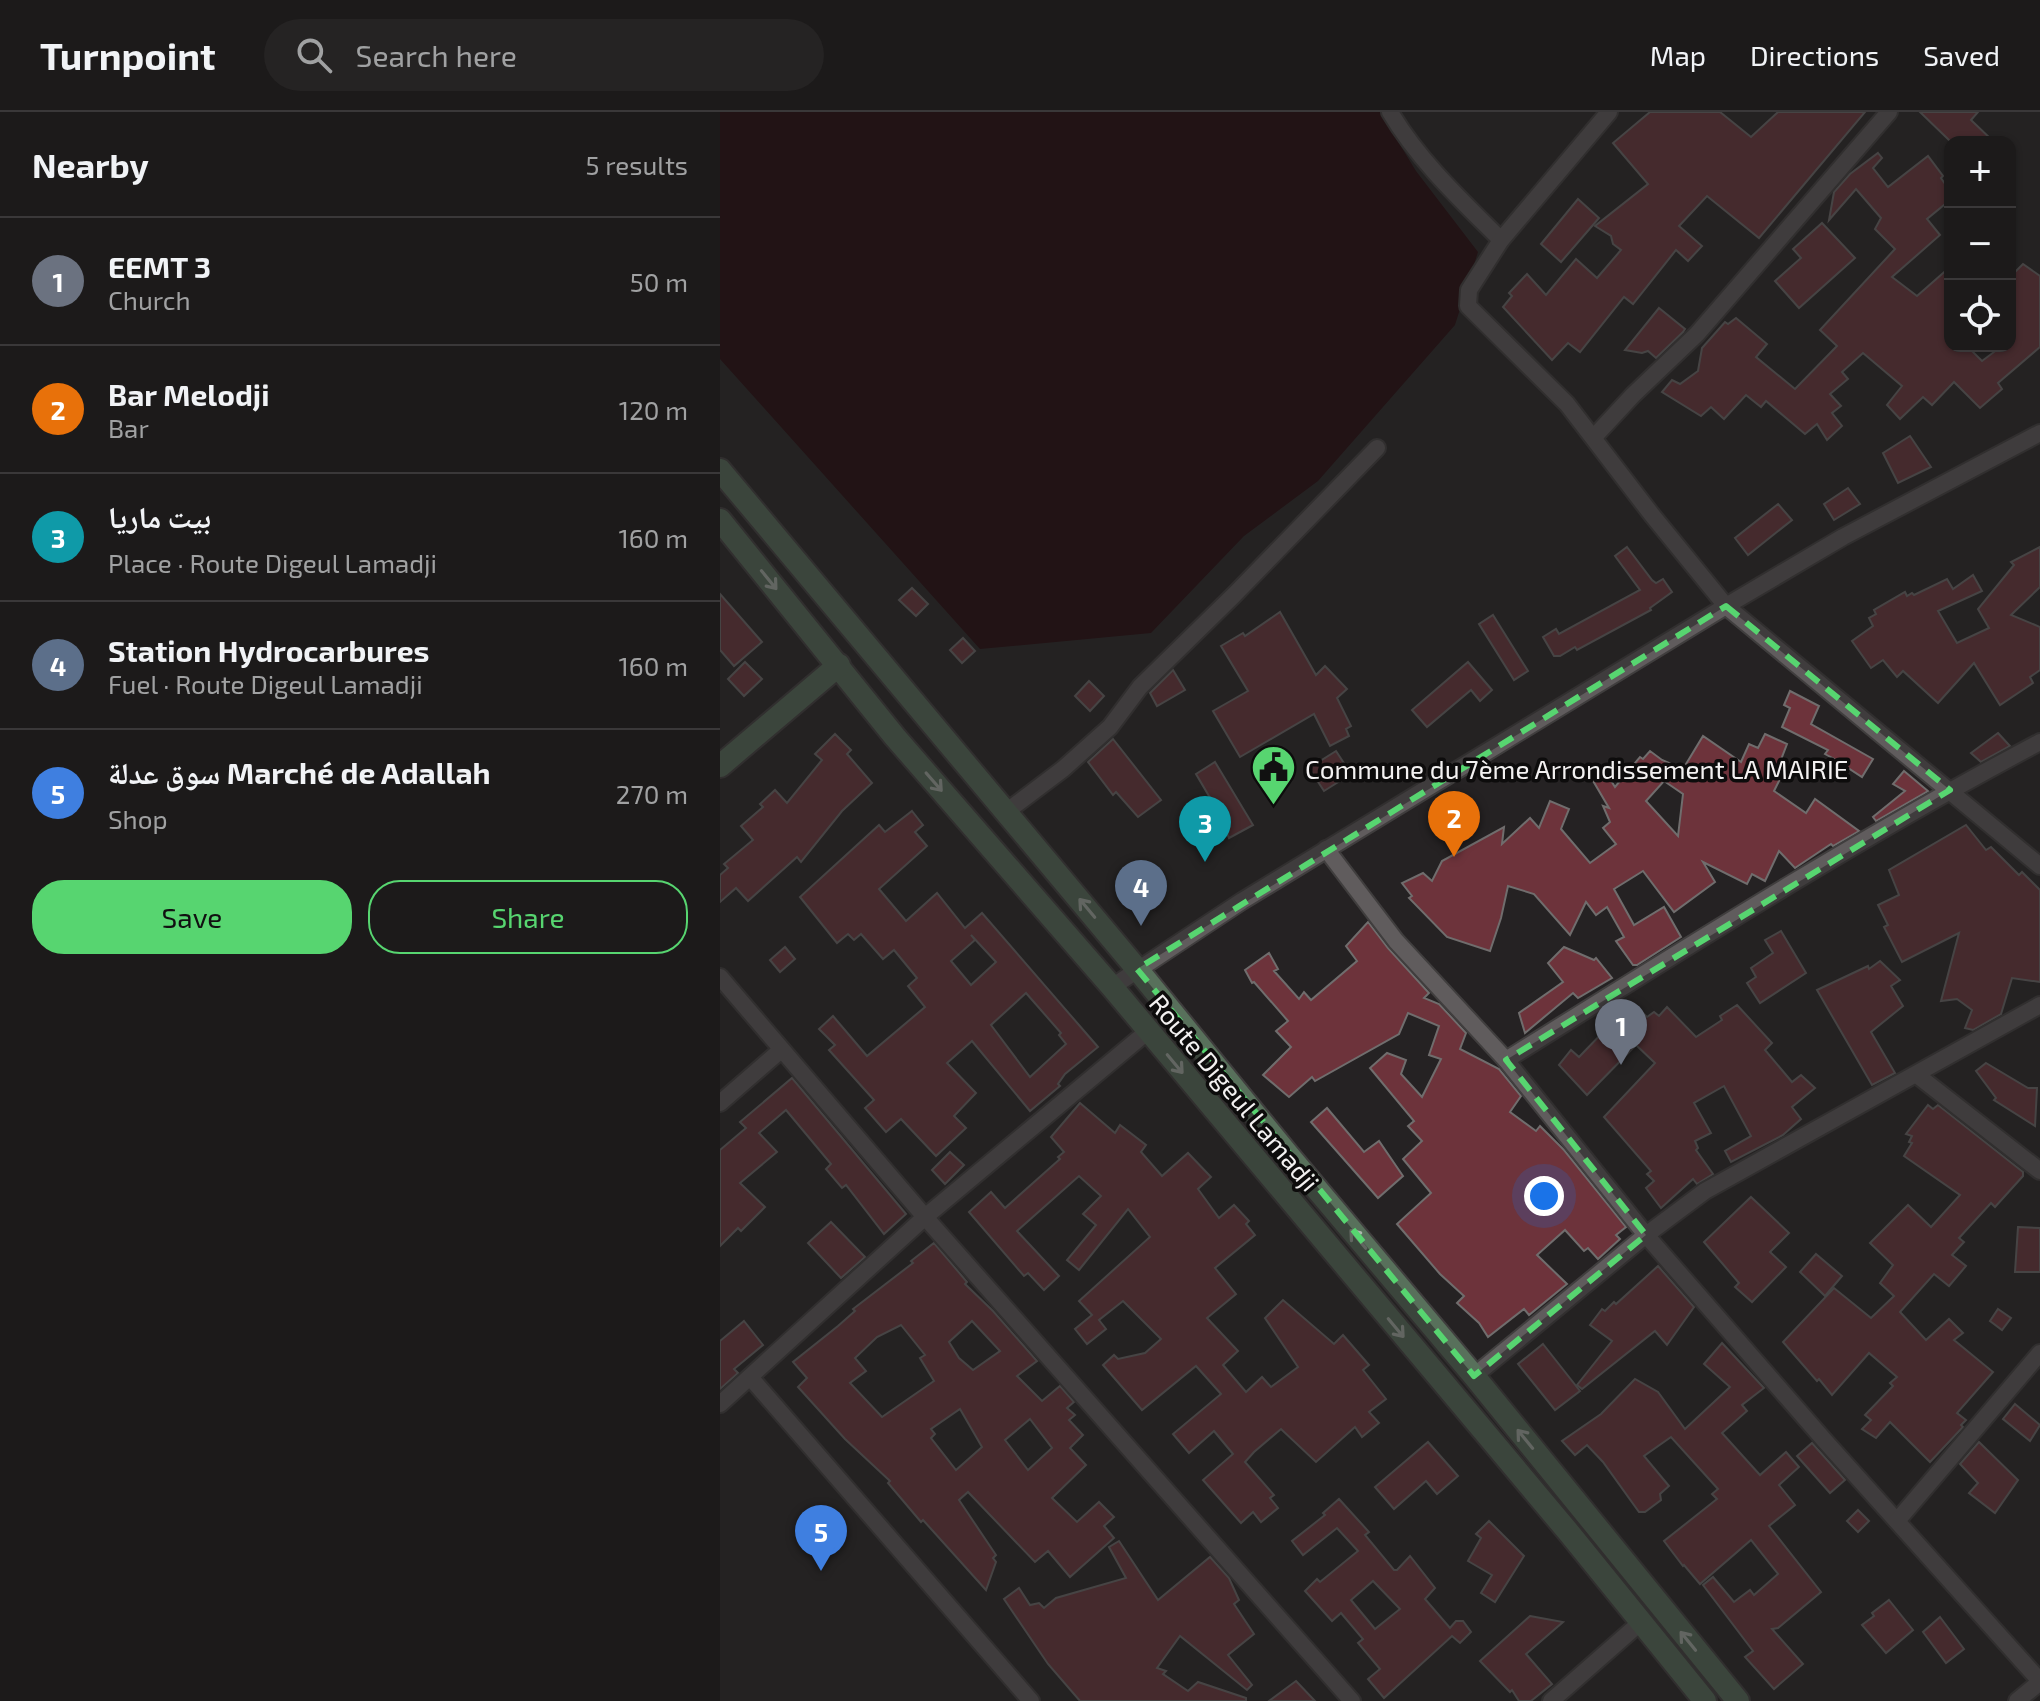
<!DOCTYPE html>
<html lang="en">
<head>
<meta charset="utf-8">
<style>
	body { margin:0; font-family:"Exo 2","Noto Naskh Arabic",sans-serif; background:#252323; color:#f1f3f6 }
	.controls { position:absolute; right:24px; top:24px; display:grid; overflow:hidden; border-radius:16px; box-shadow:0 2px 6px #0004 }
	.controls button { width:72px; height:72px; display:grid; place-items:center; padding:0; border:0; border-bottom:2px solid #3a3839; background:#1c1a1a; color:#f1f3f6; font:40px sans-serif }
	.you { position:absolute; left:824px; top:1084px; width:28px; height:28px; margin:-20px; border:6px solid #fff; border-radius:50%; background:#1a73e8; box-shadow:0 0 0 12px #1a73e833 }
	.badge { display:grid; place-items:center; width:52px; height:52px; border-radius:50%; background:#57d570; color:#fff; font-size:26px; font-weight:700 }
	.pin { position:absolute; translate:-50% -66px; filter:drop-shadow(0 2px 4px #0008) }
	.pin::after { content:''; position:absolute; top:42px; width:28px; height:24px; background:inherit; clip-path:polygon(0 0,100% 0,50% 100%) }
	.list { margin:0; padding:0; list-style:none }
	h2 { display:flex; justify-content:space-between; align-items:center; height:104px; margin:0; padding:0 32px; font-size:34px }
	h2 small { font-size:26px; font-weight:400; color:#a0a1a2 }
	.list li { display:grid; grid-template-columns:52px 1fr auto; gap:24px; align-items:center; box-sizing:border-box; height:128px; padding:0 32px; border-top:2px solid #3a3839 }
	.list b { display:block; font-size:30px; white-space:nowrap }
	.list p { margin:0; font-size:26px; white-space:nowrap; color:#a0a1a2 }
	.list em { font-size:26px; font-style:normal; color:#a0a1a2 }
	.actions { display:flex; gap:16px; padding:24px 32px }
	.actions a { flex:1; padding:18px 0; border:2px solid #57d570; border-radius:32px; text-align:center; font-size:28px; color:#57d570 }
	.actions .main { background:#57d570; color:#111 }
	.icon { flex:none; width:44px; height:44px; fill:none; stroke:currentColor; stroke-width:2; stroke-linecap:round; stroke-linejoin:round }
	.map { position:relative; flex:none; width:1320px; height:1589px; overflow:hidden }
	header { display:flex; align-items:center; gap:48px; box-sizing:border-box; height:112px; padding:0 40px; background:#1c1a1a; border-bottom:2px solid #3a3839 }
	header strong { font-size:38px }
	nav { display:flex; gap:44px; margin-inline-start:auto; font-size:28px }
	.search { width:560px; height:72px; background:#252323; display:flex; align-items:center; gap:20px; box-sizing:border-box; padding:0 28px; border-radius:44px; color:#a0a1a2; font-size:30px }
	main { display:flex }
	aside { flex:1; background:#1c1a1a }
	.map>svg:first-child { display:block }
	.water { fill:#210005 }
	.building { fill:#6d333b; stroke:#706d6d; stroke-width:2; fill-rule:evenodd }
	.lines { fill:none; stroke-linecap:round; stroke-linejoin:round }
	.street-casing { stroke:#403e3e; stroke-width:20 }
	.secondary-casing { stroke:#403e3e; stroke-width:26 }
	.street { stroke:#605c5d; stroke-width:16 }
	.secondary { stroke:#58705b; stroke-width:22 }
	.oneway { stroke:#adb7ae }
	.marked { fill:none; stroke:#57d570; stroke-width:6; stroke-dasharray:16 10; stroke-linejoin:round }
	.labels { text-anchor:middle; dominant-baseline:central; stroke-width:7; stroke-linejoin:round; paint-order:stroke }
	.poi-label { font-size:26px; fill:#f3f1f1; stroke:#0d0c0c; text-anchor:start }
	.street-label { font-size:26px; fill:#f3f1f1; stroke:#0d0c0c }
</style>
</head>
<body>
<header>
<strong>Turnpoint</strong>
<div class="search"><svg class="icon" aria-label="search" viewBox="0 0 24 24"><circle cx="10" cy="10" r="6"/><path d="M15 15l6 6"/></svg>Search here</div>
<nav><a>Map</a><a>Directions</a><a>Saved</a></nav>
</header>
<main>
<aside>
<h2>Nearby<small>5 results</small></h2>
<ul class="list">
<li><span class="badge" style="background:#6b7280">1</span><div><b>EEMT 3</b><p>Church</p></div><em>50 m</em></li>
<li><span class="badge" style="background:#e8710a">2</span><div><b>Bar Melodji</b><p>Bar</p></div><em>120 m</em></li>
<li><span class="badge" style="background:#0f9aa8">3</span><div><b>بيت ماريا</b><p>Place · Route Digeul Lamadji</p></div><em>160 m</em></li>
<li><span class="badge" style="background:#5c6f8a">4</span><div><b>Station Hydrocarbures</b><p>Fuel · Route Digeul Lamadji</p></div><em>160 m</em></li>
<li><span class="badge" style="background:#3f7fe0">5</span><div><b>سوق عدلة Marché de Adallah</b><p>Shop</p></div><em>270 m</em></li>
</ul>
<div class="actions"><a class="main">Save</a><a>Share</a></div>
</aside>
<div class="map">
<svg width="1320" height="1589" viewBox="0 0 1320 1589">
	<rect width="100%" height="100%" fill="#252223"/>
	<polygon class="water" points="0,0 660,0 696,59 758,140 735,213 598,369 524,424 431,521 260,537 0,247"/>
	<g class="building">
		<polygon points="930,0 1000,0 1031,25 1058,0 1145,0 1039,126 987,84 959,114 982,134 968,149 956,138 913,192 904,185 860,240 848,231 832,248 783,195 792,184 789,181 807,162 826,183 856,147 877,166 901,138 893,132 891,124 875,114 928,72 893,31"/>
		<polygon points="1200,0 1258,0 1251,8 1274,30 1231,30"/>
		<polygon points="1158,41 1162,46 1153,56 1168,75 1208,44 1223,64 1221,66 1230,79 1230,88 1207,107 1220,123 1172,165 1197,184 1230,155 1230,234 1247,234 1262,249 1282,234 1290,234 1290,165 1303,152 1320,164 1320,235 1278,271 1282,277 1260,296 1234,270 1212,293 1203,285 1180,307 1167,293 1182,274 1143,241 1122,260 1128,267 1110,282 1121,294 1112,301 1122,314 1107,328 1097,312 1085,322 1046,289 1041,295 1026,283 1004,307 991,295 981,304 942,280 952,268 960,272 978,259 982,236 1005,210 1008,212 1016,206 1047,232 1036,245 1075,277 1117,234 1100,218 1175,137 1155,117 1161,106 1136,77 1109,108 1114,80 1130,62"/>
		<polygon points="858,87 879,106 841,150 821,132"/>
		<polygon points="1102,111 1135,146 1079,196 1055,169 1081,146 1073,137"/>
		<polygon points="939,196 965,217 963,220 936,246 928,239 922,241 905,238"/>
		<polygon points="1190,324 1211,355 1178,371 1163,341"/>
		<polygon points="1128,376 1140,392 1114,408 1104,392"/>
		<polygon points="1058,392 1072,408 1028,443 1015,426"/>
		<polygon points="907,435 932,468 936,471 943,467 952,480 930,496 931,498 857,538 855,535 840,544 834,544 823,525 836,517 839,522 920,478 895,444"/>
		<polygon points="1320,435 1320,475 1291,503 1320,515 1320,558 1310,565 1313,571 1280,593 1254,551 1218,591 1183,559 1177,565 1163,548 1151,556 1132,529 1153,514 1149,506 1156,502 1154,498 1185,480 1187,484 1192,481 1194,483 1227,467 1233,477 1253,463 1262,479 1218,499 1237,531 1269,516 1258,497 1294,453 1291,450"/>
		<polygon points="192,476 208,492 196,504 179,488"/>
		<polygon points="0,482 42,530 14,554 0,538"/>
		<polygon points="560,500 596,563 605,554 627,577 617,586 631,614 626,617 629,624 610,634 594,602 520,645 493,599 528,579 501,534 523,521 525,524"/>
		<polygon points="773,503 808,559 794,568 759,512"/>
		<polygon points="243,526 255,539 242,551 230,538"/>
		<polygon points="25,550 42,567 24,584 8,567"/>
		<polygon points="748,550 772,578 760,589 751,578 707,615 692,598"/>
		<polygon points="453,558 465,578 437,594 430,581"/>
		<polygon points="369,569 384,584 370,599 355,584"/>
		<polygon points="1070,579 1099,594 1091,612 1153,647 1142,665 1128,656 1125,662 1111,655 1114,647 1105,642 1108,638 1062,615 1070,596 1064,593"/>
		<polygon points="1278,621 1290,634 1261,650 1251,641"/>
		<polygon points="115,622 131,638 127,642 152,671 122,699 81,750 77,745 28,789 16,776 0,790 0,763 8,756 4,752 33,728 21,714 43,695 40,692 55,678 67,691 102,648 95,642"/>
		<path d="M 1045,622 L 1067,632 L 1057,658 L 1063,661 L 1054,679 L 1086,701 L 1095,687 L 1139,719 L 1113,734 L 1111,732 L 1075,756 L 1059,739 L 1045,769 L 1032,762 L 1027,772 L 983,750 L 995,770 L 954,800 L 923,759 L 894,777 L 914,813 L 944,795 L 961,825 L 917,853 L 913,853 L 896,829 L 904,825 L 887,795 L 876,803 L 866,790 L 850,823 L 814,782 L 788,774 L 781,806 L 770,839 L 727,825 L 689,786 L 692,784 L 682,771 L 703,761 L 712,769 L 722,749 L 784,715 L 782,732 L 810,706 L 819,716 L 830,689 L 849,697 L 841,717 L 870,751 L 896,732 L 883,716 L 890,710 L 883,694 L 889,696 L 872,667 L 885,659 L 895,675 L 920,645 L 923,647 L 930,639 L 942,648 L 963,657 L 983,624 L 1021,650 L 1029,632 L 1038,636 ZM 944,669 L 963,682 L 958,724 L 926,689 Z"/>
		<polygon points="393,627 441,688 418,705 396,680 393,683 368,650"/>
		<polygon points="616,639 631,662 604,679 589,656"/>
		<polygon points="495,650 533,713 509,726 499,701 476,662"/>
		<polygon points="1184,659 1208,679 1156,709 1153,705 1185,679 1173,672"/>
		<path d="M 192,699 L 203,713 L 195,720 L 207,734 L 159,777 L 186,809 L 217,781 L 245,816 L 262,801 L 378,935 L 345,962 L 338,972 L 340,974 L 310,999 L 252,929 L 227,951 L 256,981 L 234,1004 L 246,1016 L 216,1044 L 181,1007 L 166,1020 L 145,996 L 154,988 L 109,938 L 115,933 L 99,917 L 113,904 L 147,944 L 205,895 L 188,874 L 197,866 L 174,838 L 163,847 L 141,822 L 134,828 L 128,822 L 117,831 L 80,785 L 159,713 L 165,720 ZM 251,823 L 276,850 L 251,873 L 231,849 L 255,828 ZM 306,881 L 341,921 L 339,923 L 346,932 L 310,965 L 271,913 Z"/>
		<polygon points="1246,713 1266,738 1271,735 1299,763 1302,760 1320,778 1320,870 1292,866 1281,902 1253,918 1245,916 1252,898 1237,887 1221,889 1239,821 1182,850 1164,815 1168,813 1158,793 1179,783 1169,758"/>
		<polygon points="648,810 668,836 709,881 704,886 719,892 746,921 740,937 779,957 801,984 790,1000 816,1019 820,1014 844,1038 906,1115 896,1123 900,1127 878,1147 868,1136 864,1139 845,1118 817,1143 847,1172 809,1203 804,1197 768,1225 759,1211 737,1191 744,1184 720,1162 677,1112 711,1081 683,1047 702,1029 688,1014 694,1009 650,956 667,941 686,948 681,962 702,985 721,947 709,943 719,914 688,901 679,922 595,969 592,965 569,985 543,963 571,935 556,919 568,909 534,870 532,871 525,858 549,841 558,857 554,859 579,887 584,880 591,888 637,849 626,834"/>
		<polygon points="1061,819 1086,861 1040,891 1027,871 1036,865 1031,856 1053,841 1045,828"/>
		<polygon points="65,835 75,847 60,860 50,848"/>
		<polygon points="844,835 874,848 876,846 892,866 858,886 853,881 805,921 799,901 843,870 828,851"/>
		<polygon points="1160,849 1180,868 1171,874 1183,894 1151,920 1175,961 1152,973 1097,878 1148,854 1149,857"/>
		<polygon points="1017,893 1052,931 1045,938 1072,970 1081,963 1095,976 1072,995 1081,1007 1063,1023 1011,1050 1005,1039 1031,1024 1004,974 974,991 991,1021 975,1029 978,1036 976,1038 993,1062 977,1072 973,1067 941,1096 926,1076 934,1069 927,1062 931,1059 884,1005 935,951 916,933 867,983 839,953 851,938 859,945 886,917 890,920 908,901 915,909 922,900 927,905 934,900 939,904 947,895 976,925 1002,908 1000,904"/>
		<polygon points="1266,951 1308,976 1317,976 1315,1014 1274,988 1276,986 1256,959"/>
		<polygon points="72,966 186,1102 164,1122 126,1073 122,1076 106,1057 111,1052 66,998 39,1021 57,1040 20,1071 45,1095 21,1119 18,1116 0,1134 0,1038 26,1016 20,1010"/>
		<polygon points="360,991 395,1021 400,1013 426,1033 421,1040 442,1064 468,1041 491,1065 478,1077 499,1106 514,1093 529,1109 526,1112 535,1123 495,1156 516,1182 487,1206 518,1239 503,1253 526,1280 542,1265 551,1275 578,1255 545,1206 563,1188 614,1232 623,1223 649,1253 643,1258 666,1287 649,1300 659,1311 642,1325 635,1315 596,1350 561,1317 534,1340 525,1350 554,1383 550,1386 558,1396 541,1410 533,1400 521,1411 483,1368 513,1342 494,1319 469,1341 453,1322 501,1282 476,1254 422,1298 383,1253 394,1243 398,1247 425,1241 441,1227 403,1189 379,1208 386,1217 367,1232 355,1217 372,1203 359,1189 430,1125 408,1097 359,1158 347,1148 376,1113 363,1102 381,1084 359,1064 297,1119 339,1164 324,1178 308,1161 304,1164 249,1100 271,1080 285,1096 340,1047 338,1045 344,1040 331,1025"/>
		<polygon points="1208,993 1213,997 1218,993 1303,1060 1303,1064 1275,1095 1271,1091 1239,1126 1244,1130 1232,1143 1246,1154 1229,1174 1214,1162 1180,1200 1206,1228 1229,1207 1243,1221 1234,1228 1273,1260 1237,1301 1246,1308 1241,1313 1243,1315 1210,1350 1170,1310 1156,1326 1142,1317 1151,1308 1145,1303 1173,1274 1170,1271 1177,1265 1149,1241 1112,1283 1099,1267 1097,1269 1063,1230 1114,1176 1151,1206 1174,1184 1160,1171 1173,1153 1150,1131 1188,1093 1211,1115 1240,1083 1184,1044 1192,1031 1189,1030 1192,1024 1186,1022"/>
		<polygon points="607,996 644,1040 659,1029 683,1064 658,1086 591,1010"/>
		<polygon points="230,1040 244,1053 225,1072 212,1058"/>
		<polygon points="1031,1085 1069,1121 1050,1140 1066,1155 1032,1190 1015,1175 1019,1171 984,1130"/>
		<polygon points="111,1110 145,1145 121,1166 88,1131"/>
		<polygon points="1298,1115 1320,1116 1320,1160 1295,1160"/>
		<path d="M 214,1131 L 247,1170 L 245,1172 L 273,1199 L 317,1249 L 297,1264 L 322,1289 L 340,1274 L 354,1290 L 347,1296 L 355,1303 L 349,1308 L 363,1323 L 350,1336 L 366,1353 L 332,1386 L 357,1410 L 379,1390 L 394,1405 L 384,1414 L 394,1426 L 350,1465 L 328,1439 L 315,1450 L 248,1380 L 239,1388 L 276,1443 L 273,1446 L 276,1450 L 266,1478 L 203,1408 L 201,1410 L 168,1371 L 170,1369 L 125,1327 L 78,1275 L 87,1266 L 73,1250 L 118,1214 L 135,1199 L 133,1197 L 193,1151 L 191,1149 ZM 252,1209 L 280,1239 L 253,1258 L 239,1246 L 229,1230 ZM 181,1213 L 205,1243 L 200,1246 L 214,1269 L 162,1305 L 130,1271 L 146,1259 L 135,1246 L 157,1225 ZM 240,1297 L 262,1335 L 236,1358 L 211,1326 L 215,1322 L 211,1317 ZM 310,1307 L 332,1336 L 308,1358 L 285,1328 Z"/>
		<polygon points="1096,1142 1122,1164 1105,1184 1080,1160"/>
		<polygon points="938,1154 974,1195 947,1233 935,1219 862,1277 857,1273 892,1229 870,1213 882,1197 885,1199 894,1190 896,1192"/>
		<polygon points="1278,1197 1291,1206 1282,1218 1270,1209"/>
		<polygon points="24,1209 43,1233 14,1257 18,1261 0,1277 0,1229"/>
		<polygon points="1002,1231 1044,1276 1022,1293 1027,1299 1002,1321 1040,1363 1066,1340 1079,1355 1059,1373 1075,1393 1049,1414 1101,1480 1058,1516 1052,1517 1083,1552 1054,1577 1025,1545 1033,1539 983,1473 993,1465 1014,1490 1030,1478 1034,1483 1058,1462 1031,1428 980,1472 964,1453 963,1454 944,1429 997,1387 992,1382 998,1377 951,1325 924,1344 949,1374 940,1382 941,1388 925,1400 919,1400 883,1350 867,1333 855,1343 842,1329 881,1302 915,1267 938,1280 965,1317 1010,1275 984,1252"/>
		<polygon points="823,1232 860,1279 835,1298 798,1252"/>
		<polygon points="1295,1292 1320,1313 1310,1329 1283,1307"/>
		<polygon points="708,1330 738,1364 717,1382 706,1369 674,1397 655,1375"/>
		<polygon points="1259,1330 1298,1368 1275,1401 1249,1381 1258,1371 1240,1352"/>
		<polygon points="1092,1331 1125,1368 1110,1381 1077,1344"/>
		<path d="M 619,1387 L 649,1420 L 645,1423 L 674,1458 L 677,1458 L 690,1444 L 715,1476 L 705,1487 L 730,1516 L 736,1509 L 743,1509 L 751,1520 L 740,1531 L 732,1524 L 664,1586 L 648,1567 L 660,1557 L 638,1531 L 643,1527 L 621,1501 L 612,1509 L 585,1479 L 597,1467 L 600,1470 L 638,1439 L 617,1416 L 583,1443 L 572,1429 L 605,1403 L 603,1401 ZM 653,1469 L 680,1497 L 655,1517 L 631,1488 Z"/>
		<polygon points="1138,1398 1149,1409 1138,1420 1127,1409"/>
		<polygon points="769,1409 804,1444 775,1490 761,1481 772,1463 748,1449 761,1426 756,1422"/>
		<polygon points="399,1429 438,1488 490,1445 509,1466 519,1488 514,1492 534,1522 508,1543 532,1573 527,1578 460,1524 437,1556 446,1559 443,1562 468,1579 478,1570 526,1586 526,1589 360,1589 328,1552 284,1487 299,1476 310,1493 319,1491 324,1496 336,1486 406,1466 389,1435"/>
		<polygon points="1169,1488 1193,1518 1166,1541 1142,1513 1154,1504 1152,1501"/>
		<polygon points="810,1504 843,1510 806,1542 832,1572 811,1589 799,1589 792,1578 790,1580 760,1549"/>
		<polygon points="1220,1505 1244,1537 1226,1551 1203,1520"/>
		<polygon points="576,1569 595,1589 549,1589"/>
	</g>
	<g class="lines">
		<defs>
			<g id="street">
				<path d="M 670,0 C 699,49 741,88 781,128"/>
				<polyline points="889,0 781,128 749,178 748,194 847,292 932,403 1006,494 1320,754"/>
				<polyline points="874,325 913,283 977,222 1169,0"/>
				<polyline points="286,700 343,657 390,615 420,575 514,483 657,336"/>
				<polyline points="606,737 676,829 786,948 926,1123 1105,1329 1320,1569"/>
				<polyline points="0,865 205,1105 632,1589"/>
				<polyline points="392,875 522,789 1006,494 1123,425 1320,321"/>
				<path d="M 786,948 C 962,838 1137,727 1320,630"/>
				<polyline points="1197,963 1320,1059"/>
				<polyline points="0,991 61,938"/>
				<polyline points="754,1264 926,1123 985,1079 1320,893"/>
				<polyline points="30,1265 311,1589"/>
				<polyline points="0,1292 205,1105 428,919"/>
				<polyline points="1177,1409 1320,1241"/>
				<polyline points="831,1589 921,1510"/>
				<polyline points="1297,1589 1320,1570"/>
			</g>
			<g id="secondary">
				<polyline points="0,358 417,857 569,1044 754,1264 1018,1589"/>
				<polyline points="0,408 175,625 392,875 850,1422 985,1589"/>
				<polyline points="0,654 119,553"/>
			</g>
		</defs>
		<use href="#street" class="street-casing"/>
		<use href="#secondary" class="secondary-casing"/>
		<use href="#street" class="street"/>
		<use href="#secondary" class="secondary"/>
	</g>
	<defs><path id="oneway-shaft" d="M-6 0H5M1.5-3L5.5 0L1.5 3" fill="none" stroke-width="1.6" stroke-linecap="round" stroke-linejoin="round" transform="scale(2)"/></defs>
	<g class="oneway">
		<use href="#oneway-shaft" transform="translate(49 468) rotate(51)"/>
		<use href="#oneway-shaft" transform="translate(214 670) rotate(49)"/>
		<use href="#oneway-shaft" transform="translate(367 796) rotate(-130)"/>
		<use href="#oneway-shaft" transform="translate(455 952) rotate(50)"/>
		<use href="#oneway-shaft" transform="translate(638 1127) rotate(-130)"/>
		<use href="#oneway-shaft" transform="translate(676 1216) rotate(50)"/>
		<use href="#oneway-shaft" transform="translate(805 1327) rotate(-129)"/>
		<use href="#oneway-shaft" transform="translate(968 1529) rotate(-129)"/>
	</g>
	<path d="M0 0H1320V1589H0ZM 1006,494 L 1230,678 L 786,948 L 926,1123 L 754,1264 L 417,857 Z" fill="#252223" fill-opacity=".55" fill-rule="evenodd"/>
	<path class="marked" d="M 1006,494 L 1230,678 L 786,948 L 926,1123 L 754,1264 L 417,857 Z"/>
	<defs>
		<symbol id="civic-pin" viewBox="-11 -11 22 30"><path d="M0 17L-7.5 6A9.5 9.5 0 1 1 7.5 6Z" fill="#57d570" stroke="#0d0c0c"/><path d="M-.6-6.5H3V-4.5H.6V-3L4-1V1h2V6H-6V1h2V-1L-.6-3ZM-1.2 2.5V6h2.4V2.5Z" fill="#111"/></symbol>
	</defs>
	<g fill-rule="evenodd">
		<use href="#civic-pin" x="528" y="630" width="51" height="69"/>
	</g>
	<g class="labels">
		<g class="poi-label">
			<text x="585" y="656">Commune du 7ème Arrondissement LA MAIRIE</text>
		</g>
		<g class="street-label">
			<text transform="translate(515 980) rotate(50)">Route Digeul Lamadji</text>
		</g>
	</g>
</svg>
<div class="controls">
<button>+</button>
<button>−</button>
<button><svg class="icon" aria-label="locate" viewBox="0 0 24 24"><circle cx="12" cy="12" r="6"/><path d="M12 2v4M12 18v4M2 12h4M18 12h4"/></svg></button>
</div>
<div class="you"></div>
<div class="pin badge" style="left:901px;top:953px;background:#6b7280">1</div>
<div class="pin badge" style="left:734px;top:745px;background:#e8710a">2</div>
<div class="pin badge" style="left:485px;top:750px;background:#0f9aa8">3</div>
<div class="pin badge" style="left:421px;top:814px;background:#5c6f8a">4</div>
<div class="pin badge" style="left:101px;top:1459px;background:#3f7fe0">5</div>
</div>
</main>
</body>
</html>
